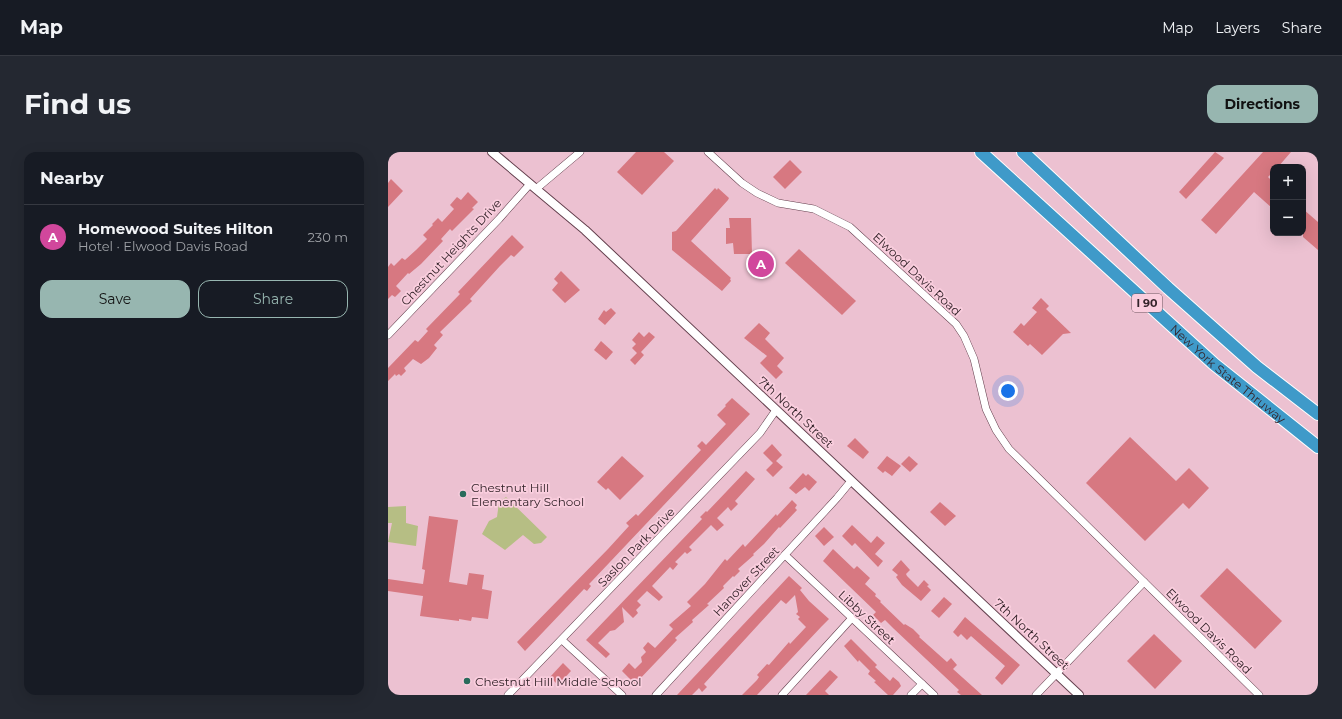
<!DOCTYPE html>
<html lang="en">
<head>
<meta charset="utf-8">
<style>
	body { margin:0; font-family:Montserrat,sans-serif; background:#242831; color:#f1f3f6 }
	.controls { position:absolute; right:12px; top:12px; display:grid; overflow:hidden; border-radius:8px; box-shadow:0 4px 16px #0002 }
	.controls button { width:36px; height:36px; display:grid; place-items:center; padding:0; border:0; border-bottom:1px solid #363941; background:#171b24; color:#f1f3f6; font:20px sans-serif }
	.you { position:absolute; left:620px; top:239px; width:14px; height:14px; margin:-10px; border:3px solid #fff; border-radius:50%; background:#1a73e8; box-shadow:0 0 0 6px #1a73e833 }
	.badge { display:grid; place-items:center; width:26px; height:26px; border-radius:50%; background:#97b6b0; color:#fff; font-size:13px; font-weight:700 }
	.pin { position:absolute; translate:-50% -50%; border:2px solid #fff; box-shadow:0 1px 4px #0006 }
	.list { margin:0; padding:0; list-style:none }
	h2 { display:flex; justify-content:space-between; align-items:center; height:52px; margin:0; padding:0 16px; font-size:17px }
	h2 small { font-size:13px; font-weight:400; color:#9ea1a6 }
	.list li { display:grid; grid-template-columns:26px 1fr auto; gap:12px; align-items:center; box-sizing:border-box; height:64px; padding:0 16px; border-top:1px solid #363941 }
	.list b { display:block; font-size:15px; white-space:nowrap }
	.list p { margin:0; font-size:13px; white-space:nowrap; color:#9ea1a6 }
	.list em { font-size:13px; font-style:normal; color:#9ea1a6 }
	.actions { display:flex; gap:8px; padding:12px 16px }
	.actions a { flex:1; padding:9px 0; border:1px solid #97b6b0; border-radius:12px; text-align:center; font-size:14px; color:#97b6b0 }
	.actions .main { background:#97b6b0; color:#111 }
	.map { position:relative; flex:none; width:930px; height:543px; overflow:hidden; border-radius:12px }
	header { display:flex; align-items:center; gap:24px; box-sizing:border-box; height:56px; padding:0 20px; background:#171b24; border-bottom:1px solid #363941 }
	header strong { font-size:19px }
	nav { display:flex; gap:22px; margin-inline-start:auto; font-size:14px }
	.intro { display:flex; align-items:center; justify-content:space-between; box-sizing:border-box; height:96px; padding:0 24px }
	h1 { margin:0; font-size:28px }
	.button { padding:10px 18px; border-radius:12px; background:#97b6b0; color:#111; font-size:14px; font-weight:700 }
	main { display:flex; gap:24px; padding:0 24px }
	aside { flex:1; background:#171b24; border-radius:12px; box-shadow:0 4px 16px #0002 }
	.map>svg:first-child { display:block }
	.green { fill:#b6be84 }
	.building { fill:#d77881 }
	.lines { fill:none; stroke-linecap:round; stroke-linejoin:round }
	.minor-casing { stroke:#64404e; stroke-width:8 }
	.tertiary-casing { stroke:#64404e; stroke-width:10 }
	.motorway-casing { stroke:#fff; stroke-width:14 }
	.minor { stroke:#fff; stroke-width:7 }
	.tertiary { stroke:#fff; stroke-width:8 }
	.motorway { stroke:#3f9ac9; stroke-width:12 }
	.poi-dot { fill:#296b5b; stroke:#facede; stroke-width:1.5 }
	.labels { text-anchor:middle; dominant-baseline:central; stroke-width:3.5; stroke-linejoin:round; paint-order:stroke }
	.shield { fill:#facede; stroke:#6f5760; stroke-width:1 }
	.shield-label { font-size:11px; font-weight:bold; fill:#34242a }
	.street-label { font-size:12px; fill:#34242a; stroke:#facede }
	.poi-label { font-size:12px; fill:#34242a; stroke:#facede; text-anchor:start }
</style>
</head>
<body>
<header>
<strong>Map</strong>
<nav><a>Map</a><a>Layers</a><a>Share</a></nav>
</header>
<div class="intro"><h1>Find us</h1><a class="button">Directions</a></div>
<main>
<aside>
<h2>Nearby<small></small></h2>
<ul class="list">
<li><span class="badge" style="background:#d1479c">A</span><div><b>Homewood Suites Hilton</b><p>Hotel · Elwood Davis Road</p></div><em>230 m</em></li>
</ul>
<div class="actions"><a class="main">Save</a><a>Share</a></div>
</aside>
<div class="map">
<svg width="930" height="543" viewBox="0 0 930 543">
	<rect width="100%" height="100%" fill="#ecc1d1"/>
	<g class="green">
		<polygon points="118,345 159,385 153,391 146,392 135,383 117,398 94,382 101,369 109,365 111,350"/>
		<polygon points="18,354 18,371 30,374 28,394 0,390 4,371 0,371 0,355"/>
	</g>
	<g class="building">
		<polygon points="248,0 276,0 286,9 254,43 229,20"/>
		<polygon points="827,0 836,6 798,47 791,40"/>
		<polygon points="875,0 903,0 890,15 885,15 885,20 880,25 885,30 885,57 866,40 828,82 813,68"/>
		<polygon points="402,8 414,20 397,37 385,25"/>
		<polygon points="3,27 15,39 0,55 0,31"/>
		<polygon points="327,36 329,38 330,36 341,46 340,48 303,89 343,126 342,127 343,129 334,139 284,98 284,80 288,79"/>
		<polygon points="80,40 90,50 84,56 86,57 64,79 62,77 53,87 55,89 33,112 21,122 20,121 8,134 13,139 7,145 4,143 0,147 0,115 3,111 6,114 14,106 17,108 28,98 39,87 35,83 45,73 44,72 50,66 54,70 66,57 62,53 69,45 73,48"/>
		<polygon points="915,57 930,70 930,98 915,85"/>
		<polygon points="341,66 363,66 364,102 346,102 345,91 338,92 338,76 342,76"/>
		<polygon points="124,83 136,95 126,105 123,103 112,114 82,147 84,149 52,180 55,183 46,193 49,196 41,206 33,212 25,207 16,216 18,219 13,224 11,222 8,224 7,222 0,229 0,216 27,188 30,190 40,179 38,177 72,142 70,140"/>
		<polygon points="411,97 468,149 454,163 397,111"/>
		<polygon points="173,119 192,138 177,151 164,138 170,131 166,127"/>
		<polygon points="653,146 661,154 658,157 683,181 675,182 654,203 642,192 640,194 625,180 633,171 636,174 649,160 644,156"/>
		<polygon points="223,156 228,161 217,173 210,167 216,158 218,160"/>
		<polygon points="371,171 382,181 377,187 396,206 389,214 395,220 388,227 372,211 379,204 356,186"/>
		<polygon points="251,180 256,185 261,180 267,185 253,200 256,203 247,213 242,208 249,201 244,196 248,192 244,188"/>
		<polygon points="213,189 225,200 218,208 206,198"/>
		<polygon points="344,246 362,262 204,429 201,432 203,434 199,439 196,437 137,499 129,490 220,397 241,374 238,371 248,362 250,364 313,298 309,294 314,289 318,293 338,272 329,263 338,254 337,253"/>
		<polygon points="742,285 788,329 801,316 821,336 801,357 795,351 757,389 698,331"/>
		<polygon points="467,286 481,300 475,307 459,294"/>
		<polygon points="384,292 394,303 388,309 395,315 385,325 378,318 385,311 375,301"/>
		<polygon points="234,304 256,324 232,348 220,336 218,338 209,330"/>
		<polygon points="499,304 513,314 504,324 497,319 495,321 489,316"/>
		<polygon points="521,304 530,312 522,320 513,312"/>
		<polygon points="358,319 367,327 347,349 350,352 343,359 340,355 329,366 336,373 329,379 323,373 301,395 304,398 299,402 297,400 287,410 290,412 285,418 282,415 264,434 275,445 271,449 259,439 249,449 253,453 248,458 250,461 245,466 234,455 236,470 227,478 222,479 210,491 222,502 218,506 198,488 314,367 312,365 318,359 319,360"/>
		<polygon points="415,321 418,324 420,322 429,330 421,339 417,335 408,342 401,336"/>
		<polygon points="404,348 409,353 407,356 409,358 392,376 391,375 376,392 365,402 366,403 350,417 352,419 346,425 345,424 335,434 336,436 319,452 321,453 304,468 305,470 287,486 289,488 247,532 234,519 241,511 247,517 254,510 253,505 258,500 255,496 260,490 267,496 285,477 281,473 303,454 299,450 317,432 337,407 339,409 355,392 357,395 388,362 389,364"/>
		<polygon points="552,350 568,364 557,374 542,360"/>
		<polygon points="41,364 70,368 61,430 79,433 81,421 96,423 94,437 104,439 100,467 84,465 83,469 71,467 71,469 32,464 35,444 0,439 0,427 35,432 37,418 34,417"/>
		<polygon points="464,373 483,391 489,384 497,391 487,402 495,409 490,415 467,391 464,394 454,384"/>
		<polygon points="436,375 446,385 436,394 427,384"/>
		<polygon points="445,397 466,417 469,414 482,426 477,432 488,442 487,444 493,449 492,450 516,473 517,472 525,477 532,484 531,485 559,510 563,506 569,513 565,517 594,543 573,543 569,540 571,538 505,476 497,468 493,471 485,463 488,460 435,409"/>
		<polygon points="513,408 522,418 518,422 519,424 530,435 536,428 541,433 539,434 543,438 533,449 514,433 508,425 510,423 504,418"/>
		<polygon points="839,416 894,469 867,497 812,444"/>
		<polygon points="401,424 414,436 412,438 421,449 441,467 434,474 369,543 354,543 369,528 371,525 369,523 379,512 381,513 401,490 402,492 418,475 410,467 412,465 408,462 410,460 407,443 398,452 393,448 316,532 319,535 314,540 311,536 304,543 289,543"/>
		<polygon points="556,445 564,452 551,466 543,459"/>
		<polygon points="577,465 632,513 614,533 607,526 617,514 583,484 579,488 573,482 570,485 565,480"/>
		<polygon points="766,482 794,509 767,537 739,509"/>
		<polygon points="463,487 489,513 487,515 502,529 505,525 511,530 513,534 505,543 500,543 486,530 488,529 480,522 482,519 471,508 470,510 456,494"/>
		<polygon points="175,511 183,519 170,533 162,525"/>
		<polygon points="442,518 450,525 437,539 441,543 418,543"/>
	</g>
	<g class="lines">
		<defs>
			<g id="minor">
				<polyline points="320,0 354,31 369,41 390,51 426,57 462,75 568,172 576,184 586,207 598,257 608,278 621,297 871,543"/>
				<polyline points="148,37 192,0"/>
				<polyline points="0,183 111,67 142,32"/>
				<polyline points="397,403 546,543"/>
				<polyline points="174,488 234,543"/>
				<polyline points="120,543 372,281 388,258"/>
				<polyline points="268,543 449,346 463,329"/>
				<polyline points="394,543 464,466"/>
				<polyline points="523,543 534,532"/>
				<polyline points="648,543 756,430"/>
			</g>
			<polyline id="tertiary" points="104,0 197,78 691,543"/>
			<g id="motorway">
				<path id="s1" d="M 593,0 L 826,212 L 930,295"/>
				<polyline points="635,0 780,136 869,215 930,262"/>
			</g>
		</defs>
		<use href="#minor" class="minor-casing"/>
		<use href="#tertiary" class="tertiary-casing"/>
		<use href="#motorway" class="motorway-casing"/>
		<use href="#minor" class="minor"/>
		<use href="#tertiary" class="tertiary"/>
		<use href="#motorway" class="motorway"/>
	</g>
	<g class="poi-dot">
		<circle cx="75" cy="342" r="4"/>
		<circle cx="79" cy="529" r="4"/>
	</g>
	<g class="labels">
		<rect class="shield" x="744" y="142" width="30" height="18" rx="3"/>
		<g class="shield-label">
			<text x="759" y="151">I 90</text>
		</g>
		<g class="street-label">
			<text transform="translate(63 100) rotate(-47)">Chestnut Heights Drive</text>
			<text transform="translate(529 122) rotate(43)">Elwood Davis Road</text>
			<text stroke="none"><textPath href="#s1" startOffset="332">New York State Thruway</textPath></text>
			<text transform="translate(408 260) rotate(43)">7th North Street</text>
			<text transform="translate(248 395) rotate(-46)">Saslon Park Drive</text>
			<text transform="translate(358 429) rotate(-47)">Hanover Street</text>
			<text transform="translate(479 465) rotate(43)">Libby Street</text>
			<text transform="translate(821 479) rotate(45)">Elwood Davis Road</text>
			<text transform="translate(644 482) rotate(43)">7th North Street</text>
		</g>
		<g class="poi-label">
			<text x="83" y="335">Chestnut Hill<tspan x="83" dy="14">Elementary School</tspan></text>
			<text x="87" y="529">Chestnut Hill Middle School</text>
		</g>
	</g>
</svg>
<div class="controls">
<button>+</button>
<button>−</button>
</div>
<div class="you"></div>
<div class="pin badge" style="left:373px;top:112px;background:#d1479c">A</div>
</div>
</main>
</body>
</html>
